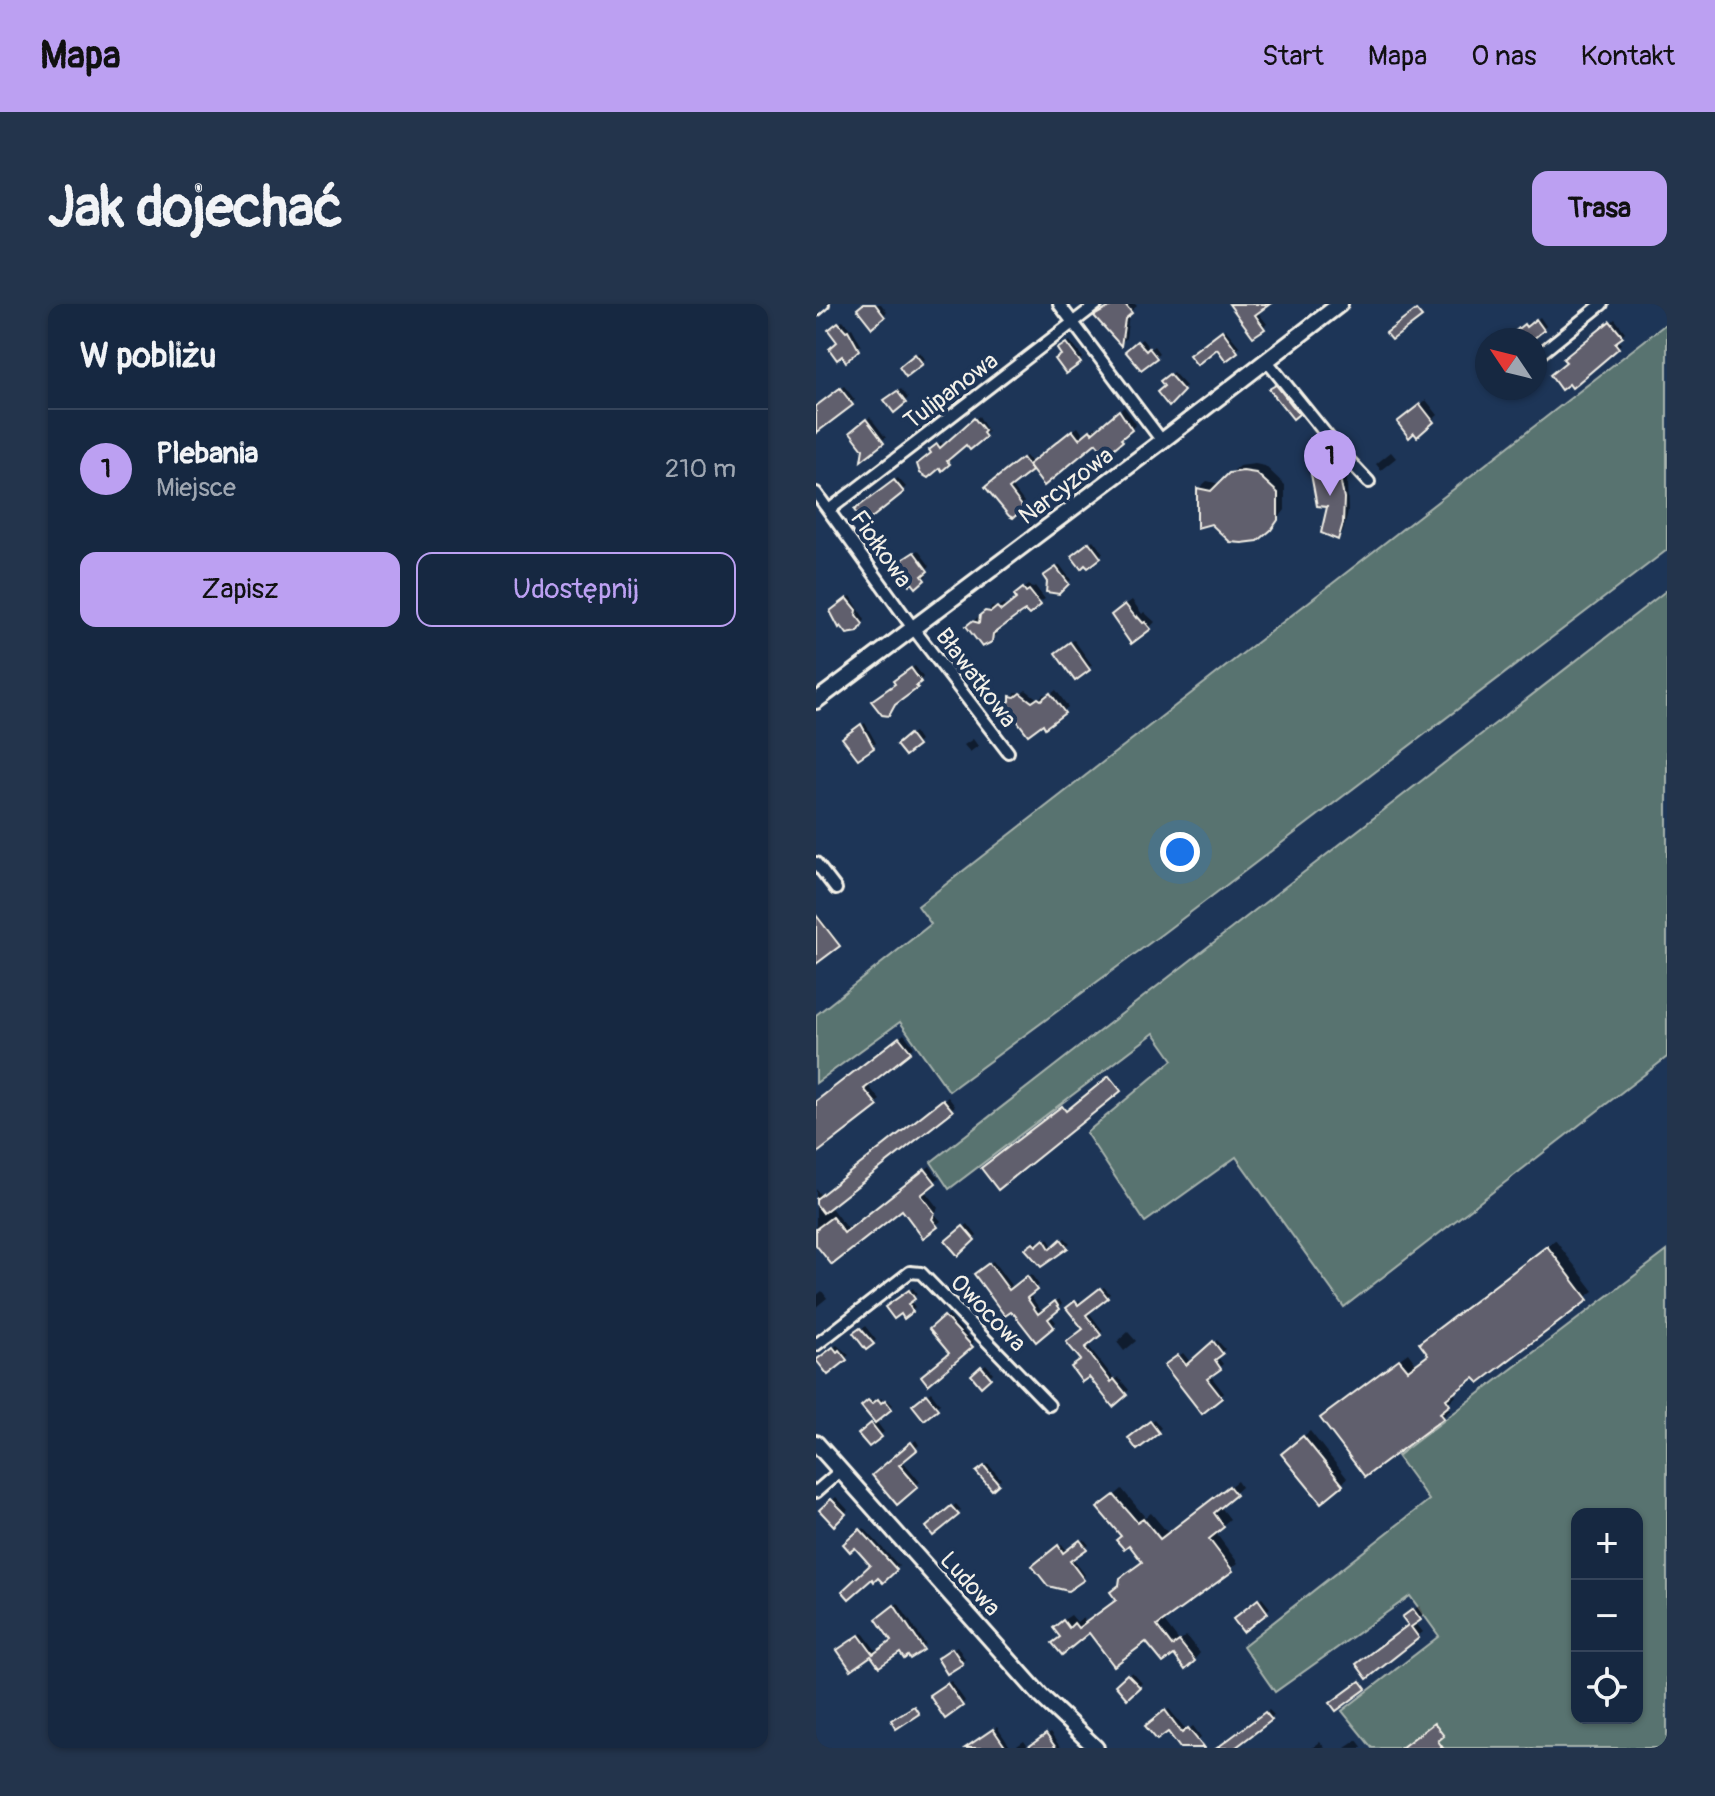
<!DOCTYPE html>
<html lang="pl">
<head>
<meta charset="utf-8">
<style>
	body { margin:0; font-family:Pangolin,sans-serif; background:#23344c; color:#f1f3f6 }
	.controls { position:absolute; right:24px; bottom:24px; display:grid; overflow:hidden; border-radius:16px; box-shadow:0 2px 6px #0004 }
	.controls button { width:72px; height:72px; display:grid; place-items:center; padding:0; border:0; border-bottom:2px solid #35445a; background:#162841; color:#f1f3f6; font:40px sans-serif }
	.compass { position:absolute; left:659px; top:24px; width:72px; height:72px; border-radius:50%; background:#162841; box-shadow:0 2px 6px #0004; rotate:305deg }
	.you { position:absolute; left:364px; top:548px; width:28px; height:28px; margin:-20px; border:6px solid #fff; border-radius:50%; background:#1a73e8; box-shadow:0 0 0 12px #1a73e833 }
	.badge { display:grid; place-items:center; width:52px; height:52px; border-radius:50%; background:#bca0f2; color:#111; font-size:26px; font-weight:700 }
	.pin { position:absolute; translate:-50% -66px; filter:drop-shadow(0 2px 4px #0008) }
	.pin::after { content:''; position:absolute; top:42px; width:28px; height:24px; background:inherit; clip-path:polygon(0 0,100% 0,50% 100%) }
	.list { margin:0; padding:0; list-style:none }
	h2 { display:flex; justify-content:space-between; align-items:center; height:104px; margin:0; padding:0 32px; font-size:34px }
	h2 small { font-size:26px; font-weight:400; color:#9ea6b1 }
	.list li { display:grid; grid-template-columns:52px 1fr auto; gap:24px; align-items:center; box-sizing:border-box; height:120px; padding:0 32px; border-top:2px solid #35445a }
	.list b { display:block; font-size:30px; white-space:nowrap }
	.list p { margin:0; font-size:26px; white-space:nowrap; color:#9ea6b1 }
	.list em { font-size:26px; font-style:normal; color:#9ea6b1 }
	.actions { display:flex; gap:16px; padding:24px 32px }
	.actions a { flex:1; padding:18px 0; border:2px solid #bca0f2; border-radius:16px; text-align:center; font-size:28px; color:#bca0f2 }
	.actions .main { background:#bca0f2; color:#111 }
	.icon { flex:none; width:44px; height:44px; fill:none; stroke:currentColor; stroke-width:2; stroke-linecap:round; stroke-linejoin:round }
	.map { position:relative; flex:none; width:851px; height:1444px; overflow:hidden; border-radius:16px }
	header { display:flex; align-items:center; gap:48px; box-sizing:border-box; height:112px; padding:0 40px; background:#bca0f2; color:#111 }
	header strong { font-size:38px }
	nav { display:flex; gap:44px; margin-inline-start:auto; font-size:28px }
	.intro { display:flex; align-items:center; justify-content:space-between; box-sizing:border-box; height:192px; padding:0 48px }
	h1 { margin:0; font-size:56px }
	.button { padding:20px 36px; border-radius:16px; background:#bca0f2; color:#111; font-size:28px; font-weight:700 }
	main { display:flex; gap:48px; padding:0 48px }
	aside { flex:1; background:#162841; border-radius:16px; box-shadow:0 2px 6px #0004 }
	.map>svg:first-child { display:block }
	.green { fill:#587370; stroke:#a6b2ac; stroke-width:2; fill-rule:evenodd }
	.shadow { fill:#0007 }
	.building { fill:#615e6d; stroke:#f4f1e8; stroke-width:2 }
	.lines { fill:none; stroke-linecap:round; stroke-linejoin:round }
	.street-casing { stroke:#f4f1e8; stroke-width:16 }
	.secondary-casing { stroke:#f4f1e8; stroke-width:20 }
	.street { stroke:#1d3557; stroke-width:10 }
	.secondary { stroke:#1d3557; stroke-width:14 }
	.labels { text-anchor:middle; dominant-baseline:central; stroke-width:8; stroke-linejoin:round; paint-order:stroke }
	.street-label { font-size:24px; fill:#f4f1e8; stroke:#1d3557 }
</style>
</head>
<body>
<header>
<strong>Mapa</strong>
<nav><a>Start</a><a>Mapa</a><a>O nas</a><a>Kontakt</a></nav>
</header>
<div class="intro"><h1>Jak dojechać</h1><a class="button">Trasa</a></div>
<main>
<aside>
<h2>W pobliżu<small></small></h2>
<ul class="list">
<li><span class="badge">1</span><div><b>Plebania</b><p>Miejsce</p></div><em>210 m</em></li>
</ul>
<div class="actions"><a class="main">Zapisz</a><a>Udostępnij</a></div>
</aside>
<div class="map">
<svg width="851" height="1444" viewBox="0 0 851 1444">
	<rect width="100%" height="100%" fill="#1d3557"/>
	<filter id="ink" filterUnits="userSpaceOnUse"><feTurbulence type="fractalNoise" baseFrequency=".0125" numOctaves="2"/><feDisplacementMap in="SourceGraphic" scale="16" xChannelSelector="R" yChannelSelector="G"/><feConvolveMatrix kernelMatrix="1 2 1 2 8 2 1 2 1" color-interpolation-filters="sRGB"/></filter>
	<g filter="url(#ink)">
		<g class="green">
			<polygon points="851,19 851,246 346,630 133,787 84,718 0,779 0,711 115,620 102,602"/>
			<polygon points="851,286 851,753 528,1003 420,853 329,918 270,829 357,756 338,729 133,885 115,858"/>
			<path d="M 851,947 L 851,1444 L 556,1444 L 526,1407 L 623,1332 L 594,1292 L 459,1388 L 427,1342 L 613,1196 L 581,1152 ZM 761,1210 L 821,1210 L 821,1414 L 761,1414 Z"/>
		</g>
		<g class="shadow">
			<polygon points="49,0 65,0 71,8 56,21"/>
			<polygon points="297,0 319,0 321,2 313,9 310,34 305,39 281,12"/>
			<polygon points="416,0 450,0 441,7 451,20 447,23"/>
			<polygon points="724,13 730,22 718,36 692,36 713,18 714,21"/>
			<polygon points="799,15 809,28 801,35 805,40 756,81 753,52"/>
			<polygon points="27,16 34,25 36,24 45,41 30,55 24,38 15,26"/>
			<polygon points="409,25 424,43 411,54 402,42 378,48"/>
			<polygon points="326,35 334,45 338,42 343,49 339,52 312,47"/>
			<polygon points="254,37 267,54 264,58 247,51 246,42"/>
			<polygon points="104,48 109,55 91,70 88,60"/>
			<polygon points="357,68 370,82 353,100 350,74"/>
			<polygon points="464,79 485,105 477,112 456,85"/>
			<polygon points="28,82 39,96 0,127 0,104"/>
			<polygon points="85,85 92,94 89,97 74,93"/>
			<polygon points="610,96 622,111 601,130 589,112"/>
			<polygon points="308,103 320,120 305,136 281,137 216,164 195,181 208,198 205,205 175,179 210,152 216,159 262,123 268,132 280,123 282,126"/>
			<polygon points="163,112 172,128 154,143 150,138 133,152 136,155 132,159 116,146 125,138 129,143"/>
			<polygon points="54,113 70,134 49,144 40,124"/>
			<polygon points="575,148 580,154 565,166 560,160"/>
			<polygon points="521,149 531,175 532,207 527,228 522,233 513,201 497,161 503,156 512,154"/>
			<polygon points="439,160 449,162 469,181 469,206 458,220 383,184 391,177 404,180 423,162"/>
			<polygon points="82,174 90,183 86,186 44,203"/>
			<polygon points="277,236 287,249 272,262 261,249"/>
			<polygon points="102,246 114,262 108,267 111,271 100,281 84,258"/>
			<polygon points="244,261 255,276 242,288 233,269"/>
			<polygon points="213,281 216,284 219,282 229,295 181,324 180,331 175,336 152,322 162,313 166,314 176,303 181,304 187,300 190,304 202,295 205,287"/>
			<polygon points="35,292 49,316 45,322 19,303"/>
			<polygon points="316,296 326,310 328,308 339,318 333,324 303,306"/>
			<polygon points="258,336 276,361 260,374 245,346"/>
			<polygon points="99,362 107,373 101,382 81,397 83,374"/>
			<polygon points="210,386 222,395 228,390 231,393 240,386 252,403 247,407 196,392 201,388 206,389"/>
			<polygon points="49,419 60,439 56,442 32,430"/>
			<polygon points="98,428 104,437 89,450 86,437"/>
			<polygon points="157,435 162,442 154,448 148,441"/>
			<polygon points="3,612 23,639 0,657 0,615"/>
			<polygon points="88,730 98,743 51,780 64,796 0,843 0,799"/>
			<polygon points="132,793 139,802 135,805 13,901 32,926 114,862 123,874 108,886 122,904 119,910 125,917 108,931 86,903 16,958 2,940 0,942 0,885 5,892"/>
			<polygon points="152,920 161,932 142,950 132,937"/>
			<polygon points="232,934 237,943 249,934 254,939 225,960 212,945 221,937 223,941"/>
			<polygon points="739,936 778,987 637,1087 640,1092 631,1101 635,1105 627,1113 515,1106 592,1049 600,1060 614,1050 614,1031"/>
			<polygon points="177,957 197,984 215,970 223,981 213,990 226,1008 243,995 246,1000 234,1011 240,1018 237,1022 164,967"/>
			<polygon points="288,983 294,990 272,1007 287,1027 271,1040 299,1076 302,1073 313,1086 297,1100 267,1055 269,1025 253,1004 263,996 266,999"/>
			<polygon points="97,984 101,990 94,996 99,1003 88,1012 75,999"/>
			<polygon points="6,987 11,994 0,1003 0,992"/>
			<polygon points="132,1011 158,1038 112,1078 135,1048 116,1025"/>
			<polygon points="49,1022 60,1036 50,1044 39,1030"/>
			<polygon points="312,1028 320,1037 308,1047 301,1038"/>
			<polygon points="401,1036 409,1045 401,1052 407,1060 394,1071 408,1089 404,1093 354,1058 367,1049 375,1059"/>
			<polygon points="21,1041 33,1051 12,1068 6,1053"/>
			<polygon points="170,1060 177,1069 165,1080 157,1071"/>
			<polygon points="115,1088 124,1100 120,1103 102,1098"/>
			<polygon points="65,1094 69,1099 72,1096 77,1101 59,1116 47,1102 56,1095 59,1099"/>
			<polygon points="338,1115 345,1124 321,1143 318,1130"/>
			<polygon points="60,1117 68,1128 53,1141 45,1130"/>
			<polygon points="494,1127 531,1174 526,1180 473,1144"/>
			<polygon points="100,1136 103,1141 86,1156 104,1178 81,1198 59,1171"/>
			<polygon points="172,1160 185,1175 176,1183 163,1168"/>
			<polygon points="421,1177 425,1183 404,1202 414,1215 399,1228 422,1259 347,1316 363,1337 370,1332 384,1349 378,1356 331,1335 273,1326 246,1332 246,1317 255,1311 261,1318 266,1314 270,1319 302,1295 336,1254 307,1232 291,1198 306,1185 329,1213 335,1209 352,1229"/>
			<polygon points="20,1193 32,1206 18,1219 6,1206"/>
			<polygon points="140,1200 145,1206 118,1229 113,1223"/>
			<polygon points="48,1224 83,1262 67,1277 40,1241 30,1240"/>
			<polygon points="268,1235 273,1241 256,1253 269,1271 266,1274 218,1262 246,1240 251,1247"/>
			<polygon points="446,1294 454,1304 427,1325 423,1311"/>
			<polygon points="82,1299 110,1341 106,1344 85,1346 63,1360 56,1350 27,1343 47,1329 61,1348 77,1337 66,1312"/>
			<polygon points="603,1302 608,1310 599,1318 607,1328 551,1372 594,1320 594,1309"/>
			<polygon points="141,1342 149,1355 146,1358 127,1351"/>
			<polygon points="316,1368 326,1379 311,1392 301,1381"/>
			<polygon points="135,1377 149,1397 145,1401 119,1388"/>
			<polygon points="353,1405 371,1427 377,1422 385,1433 372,1444 367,1444 352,1425 335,1418"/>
			<polygon points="453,1406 458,1411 416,1444 402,1444"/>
			<polygon points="181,1423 195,1444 156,1444 158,1439"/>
			<polygon points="234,1429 245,1444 198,1444 208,1437 213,1444"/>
			<polygon points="541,1436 547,1444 529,1444"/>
			<polygon points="504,1438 509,1444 496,1444"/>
		</g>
		<g class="building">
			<polygon points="47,0 59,0 69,13 56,24 41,5"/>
			<polygon points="299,0 309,0 316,9 309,15 305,42 278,12"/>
			<polygon points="413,0 454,0 439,11 449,25 437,33"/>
			<polygon points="600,6 606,13 576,36 570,29"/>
			<polygon points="720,15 728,26 716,36 688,36 708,20 710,23"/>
			<polygon points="794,17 807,33 799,39 803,44 756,84 753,80 745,86 734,71 750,58 747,55"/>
			<polygon points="22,18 30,27 32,26 43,46 30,58 26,52 21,56 13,45 21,38 12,26"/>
			<polygon points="406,26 422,48 410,57 401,45 381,61 373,51"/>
			<polygon points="321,37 330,47 333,44 341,54 325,66 309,47"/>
			<polygon points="250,39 265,59 250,70 239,55 245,51 241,45"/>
			<polygon points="99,50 107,60 90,73 83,63"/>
			<polygon points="353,70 368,87 353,103 341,88 348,82 344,77"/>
			<polygon points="460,81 483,110 477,115 453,85"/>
			<polygon points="24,84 37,101 0,129 0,102"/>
			<polygon points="81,87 90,99 78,109 68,96"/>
			<polygon points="604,100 618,118 601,133 598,129 593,134 581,118"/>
			<polygon points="303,106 316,126 305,135 307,137 290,151 280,139 228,182 212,161 256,126 263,135 274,126 276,129"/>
			<polygon points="158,114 169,127 167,129 170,133 154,146 150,141 131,157 134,160 126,167 124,164 112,174 104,169 101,160 115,149 113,146 121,140 124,144"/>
			<polygon points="50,115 68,139 45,157 47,145 34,128"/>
			<polygon points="515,153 524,174 528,194 527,219 522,236 505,229 511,203 501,202 495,170 495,161 505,159"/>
			<polygon points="206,154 216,167 193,185 206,202 206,206 197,214 193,212 169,183"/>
			<polygon points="427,167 440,169 462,189 462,216 455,226 442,237 426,239 414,238 395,220 381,224 381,184 395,187 413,169"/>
			<polygon points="78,176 88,188 48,220 38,206"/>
			<polygon points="273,238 285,254 272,264 269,261 265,265 255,252"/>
			<polygon points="98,248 112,267 106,272 109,276 100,284 96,279 94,281 78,261"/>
			<polygon points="240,263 253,280 243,290 230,288 231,278 227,272"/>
			<polygon points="207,284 210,288 213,286 225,301 213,311 209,307 204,310 177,330 176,338 166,343 150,322 156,317 163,319 164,311 169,307 175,308 181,303 185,307 200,295 198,291"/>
			<polygon points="31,294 41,306 40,311 47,320 42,328 31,330 25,322 23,324 14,307"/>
			<polygon points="309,300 320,314 321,312 327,319 329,318 335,325 315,340 295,311"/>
			<polygon points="254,338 274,366 259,377 239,349"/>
			<polygon points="95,364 105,378 100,382 102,384 79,401 73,412 66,411 55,397 79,380 77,377"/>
			<polygon points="204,389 216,398 222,394 225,396 234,389 249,409 229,424 227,420 212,431 189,401 194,397 194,392 199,393"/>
			<polygon points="45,420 58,444 42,455 26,434"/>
			<polygon points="93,430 102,442 89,452 80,441"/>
			<polygon points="0,611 24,642 0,660"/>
			<polygon points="83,733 95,748 48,785 62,802 0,850 0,797"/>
			<polygon points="293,772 305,787 182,886 165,864 246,802 250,807"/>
			<polygon points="127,795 137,807 7,909 0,900 0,895"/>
			<polygon points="109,865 120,879 105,891 119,909 116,915 122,923 107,934 86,906 16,961 0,941 0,925 16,913 28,929"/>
			<polygon points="147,922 159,936 142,952 129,937"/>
			<polygon points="228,935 234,945 245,935 252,944 225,963 209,945 217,939 220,942"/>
			<polygon points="731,942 772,996 663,1079 658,1074 630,1095 634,1101 624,1109 628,1114 549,1173 504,1114 583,1055 592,1066 612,1051 603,1039"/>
			<polygon points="173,959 193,986 211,972 221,986 211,994 222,1010 239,997 244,1005 232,1015 238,1023 220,1038 198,1010 195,1008 189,1012 158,970"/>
			<polygon points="284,984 292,994 270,1011 285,1031 269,1044 295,1078 298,1075 311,1091 297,1103 273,1073 266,1078 255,1063 265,1056 250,1038 267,1025 250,1004 259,997 262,1001"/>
			<polygon points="93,986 99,995 92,1000 97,1008 88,1015 85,1010 78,1015 69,1003"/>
			<polygon points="128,1012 157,1043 112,1081 105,1072 133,1049 113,1025"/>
			<polygon points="44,1024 58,1040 50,1046 37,1029"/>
			<polygon points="397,1037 407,1050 399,1056 405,1065 391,1075 406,1094 386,1110 348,1061 362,1051 370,1061"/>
			<polygon points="17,1043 21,1048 23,1046 31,1056 12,1071 0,1056"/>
			<polygon points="165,1062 175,1074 165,1083 155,1071"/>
			<polygon points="110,1090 122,1105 108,1116 96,1101"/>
			<polygon points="62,1095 65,1099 69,1096 76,1105 59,1119 45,1102 52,1096 56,1100"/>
			<polygon points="334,1117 343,1129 321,1146 312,1134"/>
			<polygon points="55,1119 66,1133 53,1143 42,1130"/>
			<polygon points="487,1132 527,1181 505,1199 465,1150"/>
			<polygon points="95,1138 101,1146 83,1161 102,1183 81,1201 56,1171"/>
			<polygon points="168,1162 183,1180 176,1186 160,1168"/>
			<polygon points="413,1182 420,1191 398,1209 408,1223 393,1235 417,1267 341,1322 356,1342 363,1337 379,1357 369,1366 358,1351 347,1359 330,1338 298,1362 273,1329 246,1351 236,1339 244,1333 237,1324 247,1316 253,1324 258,1319 262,1324 300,1296 294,1288 303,1281 304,1274 326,1258 313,1241 308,1245 300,1236 305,1232 281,1204 298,1191 321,1218 327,1214 344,1235"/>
			<polygon points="15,1195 30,1210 18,1222 3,1206"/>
			<polygon points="135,1202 143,1211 117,1232 110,1223"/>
			<polygon points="44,1225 81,1266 67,1279 62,1274 58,1278 56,1275 33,1295 26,1287 54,1261 39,1244 34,1248 27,1240"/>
			<polygon points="264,1236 271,1245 254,1257 268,1276 252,1287 232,1282 216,1262 242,1241 247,1249"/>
			<polygon points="442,1295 452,1309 427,1328 417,1315"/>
			<polygon points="78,1301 108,1346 94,1355 92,1352 88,1355 84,1349 63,1363 55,1352 35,1366 21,1346 43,1331 57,1350 75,1337 60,1315"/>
			<polygon points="597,1305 605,1316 595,1323 603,1334 551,1375 540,1360 592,1321 586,1313"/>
			<polygon points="136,1344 147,1360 131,1370 121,1354"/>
			<polygon points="311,1370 324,1383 311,1395 299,1381"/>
			<polygon points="544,1377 550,1385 520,1407 514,1399"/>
			<polygon points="131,1379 147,1402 129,1415 113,1391"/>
			<polygon points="98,1402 103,1410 80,1425 75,1416"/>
			<polygon points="349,1406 366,1429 372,1424 388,1444 364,1444 352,1428 341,1436 329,1422"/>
			<polygon points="449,1408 456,1416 419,1444 401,1444"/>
			<polygon points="618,1419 628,1432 622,1437 627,1444 585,1444"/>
			<polygon points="177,1425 190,1444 149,1444"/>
			<polygon points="230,1430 240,1444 211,1444"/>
		</g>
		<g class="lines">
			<defs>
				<g id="street">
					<polyline points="243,0 346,137"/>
					<polyline points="0,6 7,0"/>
					<polyline points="719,54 786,0"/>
					<polyline points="450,56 522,145 553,178"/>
					<polyline points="0,189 97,324 192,448"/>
					<polyline points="13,206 281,0"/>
					<polyline points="0,559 20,585"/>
					<polyline points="0,1041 94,968 105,969 233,1101"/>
					<polyline points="0,1188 24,1167"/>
				</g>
				<g id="secondary">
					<polyline points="0,397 346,137 524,0"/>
					<polyline points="0,1139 224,1391 280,1444"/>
				</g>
			</defs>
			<use href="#street" class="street-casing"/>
			<use href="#secondary" class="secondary-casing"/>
			<use href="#street" class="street"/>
			<use href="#secondary" class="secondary"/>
		</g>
	</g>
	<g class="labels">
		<g class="street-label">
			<text transform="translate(135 87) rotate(-37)">Tulipanowa</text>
			<text transform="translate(250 182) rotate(-37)">Narcyzowa</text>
			<text transform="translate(65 245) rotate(55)">Fiołkowa</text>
			<text transform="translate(160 374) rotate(53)">Bławatkowa</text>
			<text transform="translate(172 1009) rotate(46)">Owocowa</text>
			<text transform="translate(154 1280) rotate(48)">Ludowa</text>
		</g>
	</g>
</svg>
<div class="controls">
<button>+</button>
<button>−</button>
<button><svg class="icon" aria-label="locate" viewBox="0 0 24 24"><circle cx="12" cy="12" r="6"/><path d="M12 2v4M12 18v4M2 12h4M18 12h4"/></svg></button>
</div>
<svg class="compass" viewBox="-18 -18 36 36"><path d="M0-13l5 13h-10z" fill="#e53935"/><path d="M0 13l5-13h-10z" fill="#9ea6b1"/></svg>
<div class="you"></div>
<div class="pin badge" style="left:514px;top:192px">1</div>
</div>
</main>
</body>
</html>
